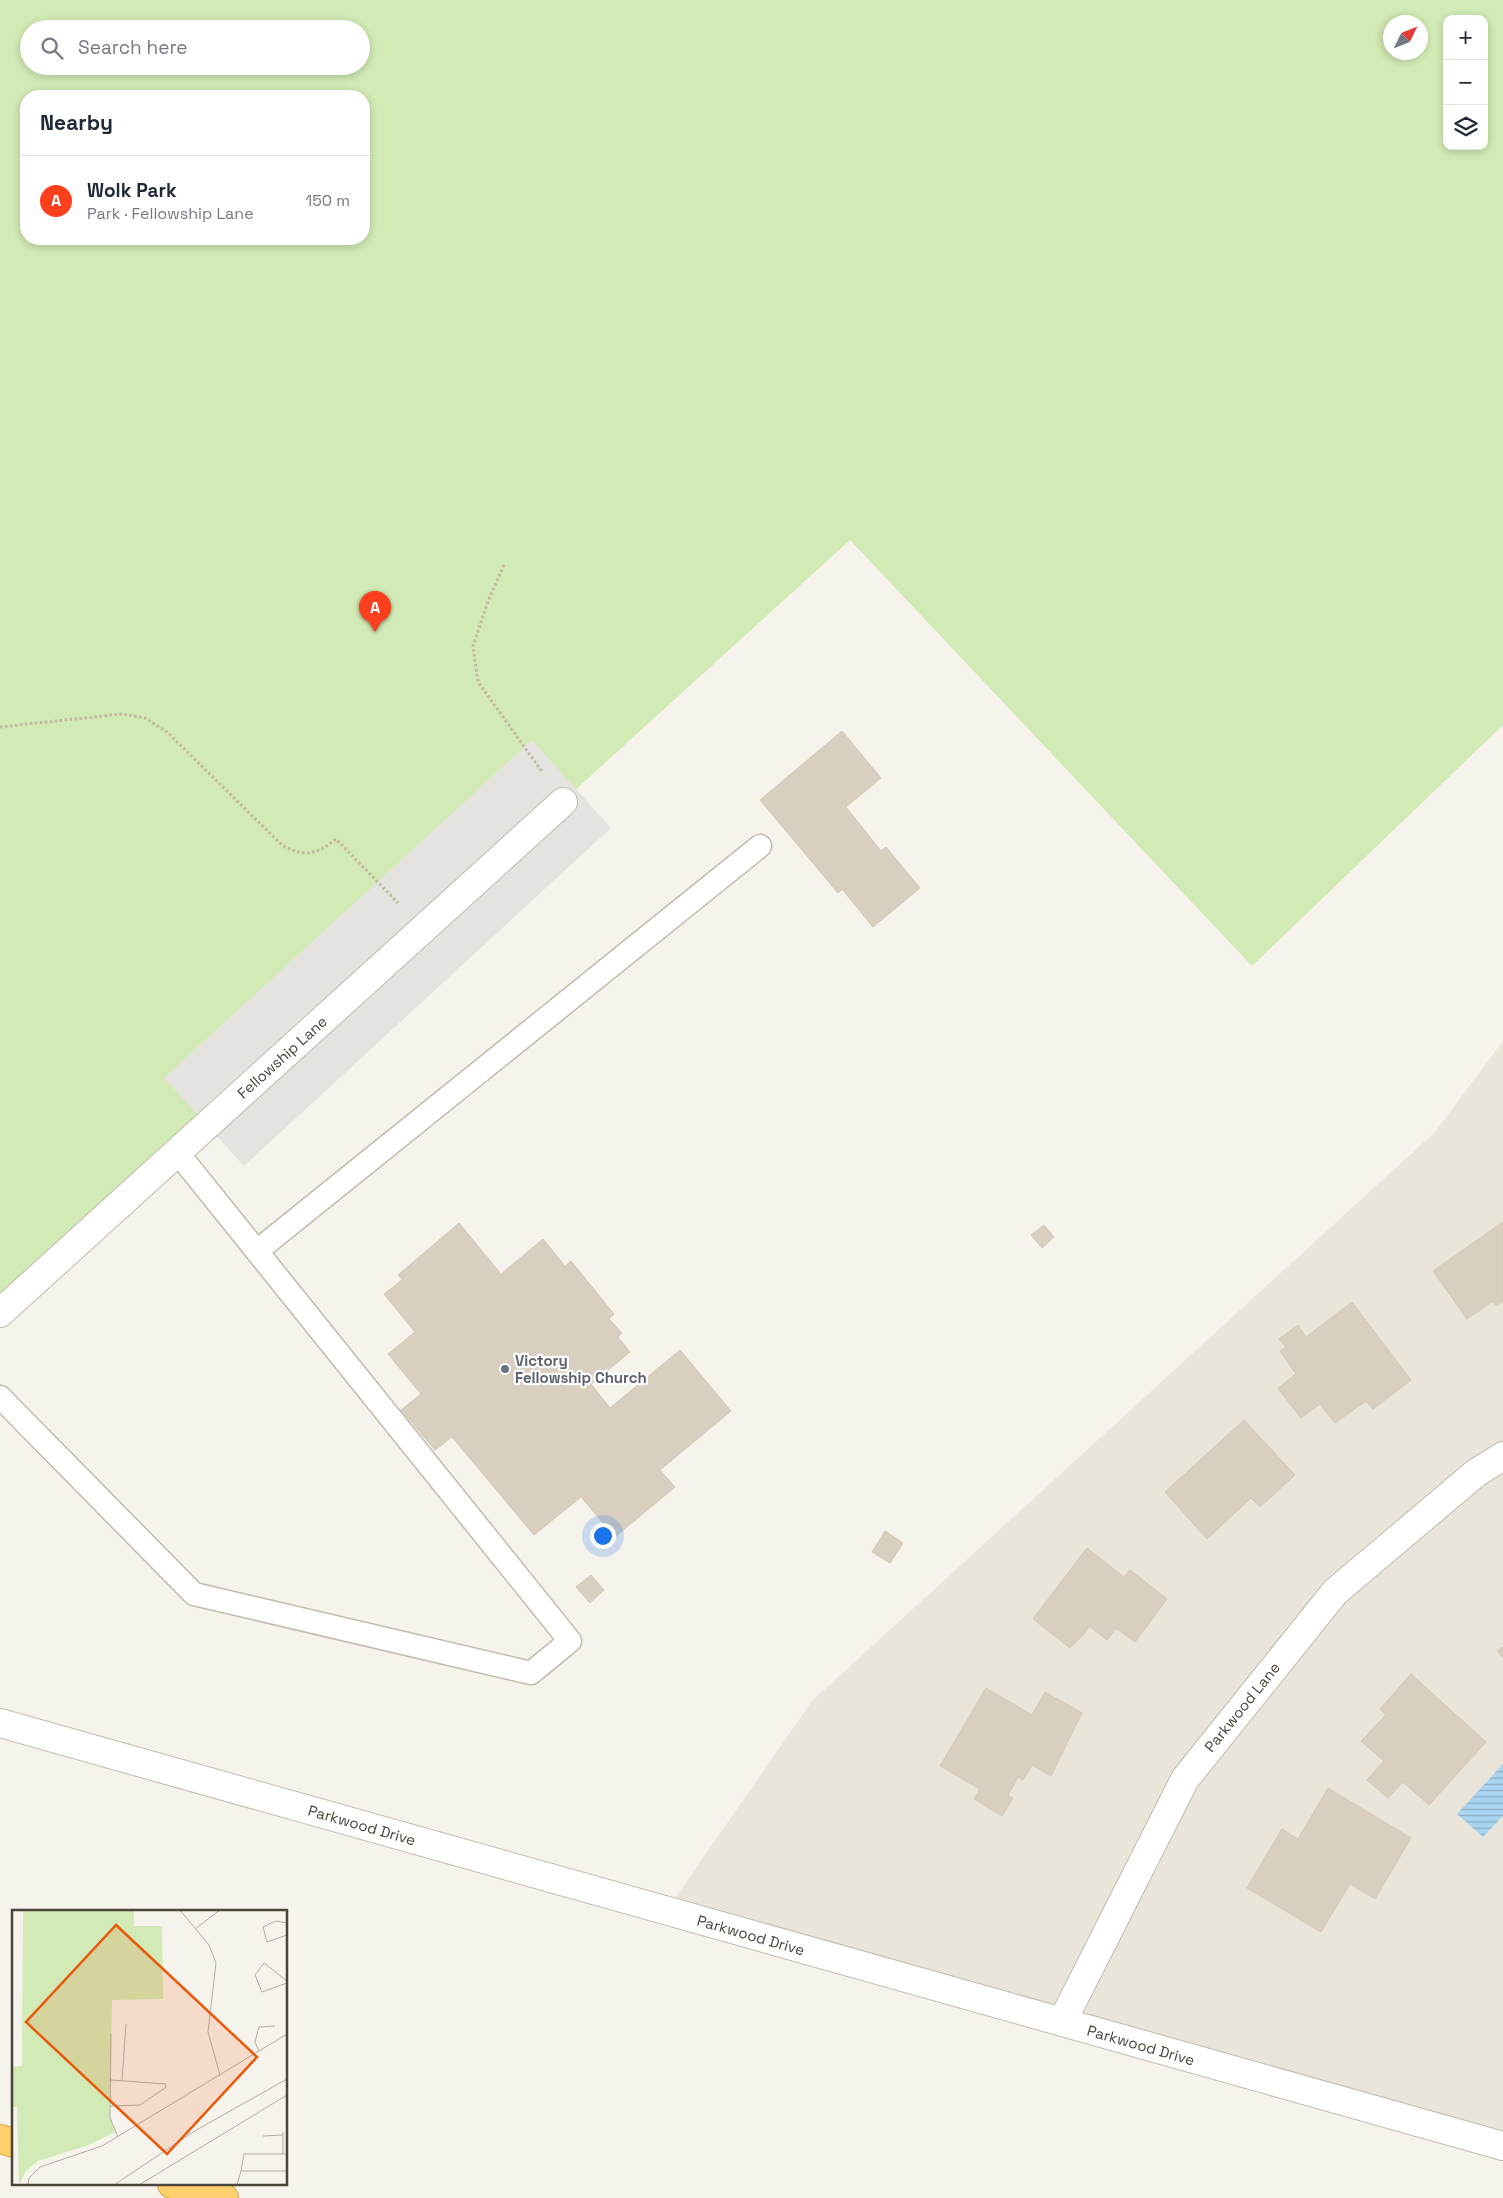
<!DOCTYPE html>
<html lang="en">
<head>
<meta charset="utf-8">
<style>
	body { margin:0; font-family:"Space Grotesk",sans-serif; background:#f2f2f3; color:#1f2937 }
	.controls { position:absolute; right:15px; top:15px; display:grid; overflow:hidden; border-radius:10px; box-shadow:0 2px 8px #0003 }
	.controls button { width:45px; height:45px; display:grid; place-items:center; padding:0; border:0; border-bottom:1px solid #e0e1e3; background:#fff; color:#1f2937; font:25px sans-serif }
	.compass { position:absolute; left:1383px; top:15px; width:45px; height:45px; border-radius:50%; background:#fff; box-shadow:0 2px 8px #0003; rotate:47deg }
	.you { position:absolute; left:602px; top:1535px; width:18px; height:18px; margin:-12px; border:4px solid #fff; border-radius:50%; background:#1a73e8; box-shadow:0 0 0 8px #1a73e833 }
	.badge { display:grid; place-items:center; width:32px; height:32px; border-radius:50%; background:#fc3f1d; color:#fff; font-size:16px; font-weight:700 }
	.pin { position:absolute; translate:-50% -41px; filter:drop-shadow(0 1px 2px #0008) }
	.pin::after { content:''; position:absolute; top:26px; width:18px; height:15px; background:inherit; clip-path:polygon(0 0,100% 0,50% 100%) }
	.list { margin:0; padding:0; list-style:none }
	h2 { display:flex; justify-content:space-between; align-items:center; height:65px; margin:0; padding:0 20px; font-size:21px }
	h2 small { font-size:16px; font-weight:400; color:#747a83 }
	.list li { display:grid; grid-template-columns:32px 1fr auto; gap:15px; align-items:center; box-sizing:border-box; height:90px; padding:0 20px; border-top:1px solid #e0e1e3 }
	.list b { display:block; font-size:19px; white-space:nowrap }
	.list p { margin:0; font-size:16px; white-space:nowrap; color:#747a83 }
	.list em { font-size:16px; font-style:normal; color:#747a83 }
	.icon { flex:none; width:28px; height:28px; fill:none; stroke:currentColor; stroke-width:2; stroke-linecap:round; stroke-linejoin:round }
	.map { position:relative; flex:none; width:1503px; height:2198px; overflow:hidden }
	.search { position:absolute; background:#fff; box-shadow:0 2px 8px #0003; left:20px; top:20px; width:350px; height:55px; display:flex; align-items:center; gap:12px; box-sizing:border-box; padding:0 18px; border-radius:28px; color:#747a83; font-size:19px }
	.panel { position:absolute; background:#fff; box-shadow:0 2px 8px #0003; left:20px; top:90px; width:350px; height:155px; border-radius:20px }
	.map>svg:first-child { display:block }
	.residential { fill:#eae5da }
	.green { fill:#d2eab5; fill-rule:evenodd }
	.parking { fill:#e5e3e0 }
	.water { fill:url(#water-rules) }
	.building { fill:#d8cfc1; stroke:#d3c7b4 }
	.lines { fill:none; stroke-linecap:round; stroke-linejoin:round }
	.service-casing { stroke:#c2bbae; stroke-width:25 }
	.minor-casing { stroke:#c2bbae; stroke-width:30 }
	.tertiary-casing { stroke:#c2bbae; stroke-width:30 }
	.motorway-casing { stroke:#e0a43c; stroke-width:30 }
	.path { stroke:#c4b79f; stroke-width:3; stroke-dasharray:2.5 2.5; stroke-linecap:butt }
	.service { stroke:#fff; stroke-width:22 }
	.minor { stroke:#fff; stroke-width:28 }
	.tertiary { stroke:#fff; stroke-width:28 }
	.motorway { stroke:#ffcf6e; stroke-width:28 }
	.worship-dot { fill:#6b7280; stroke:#fff; stroke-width:2 }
	.labels { text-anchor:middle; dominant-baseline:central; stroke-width:4.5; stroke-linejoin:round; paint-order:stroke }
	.street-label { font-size:15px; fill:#4b4439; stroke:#fff }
	.worship-label { font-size:15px; font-weight:bold; fill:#5b616d; stroke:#fff; text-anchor:start }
	.inset-road { fill:none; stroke:#b2ada4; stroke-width:1 }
	.view { fill:#e8590c; fill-opacity:0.15; stroke:#e8590c; stroke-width:2.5 }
	.inset-edge { fill:none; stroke:#4b4439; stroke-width:2.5 }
</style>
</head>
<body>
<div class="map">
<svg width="1503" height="2198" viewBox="0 0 1503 2198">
	<defs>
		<pattern id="water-rules" width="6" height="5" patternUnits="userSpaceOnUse" patternTransform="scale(1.25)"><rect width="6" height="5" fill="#a9d4f2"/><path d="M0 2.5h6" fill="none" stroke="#8caec5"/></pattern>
	</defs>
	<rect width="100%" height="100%" fill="#f6f3ec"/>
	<polygon class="residential" points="1503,1041 1503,2152 666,1911 812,1701 1435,1132"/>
	<path class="green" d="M 0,0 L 1503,0 L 1503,725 L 1252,966 L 850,540 L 0,1313 ZM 1447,19 L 1484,19 L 1484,146 L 1447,146 ZM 1390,22 L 1420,22 L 1420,52 L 1390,52 ZM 29,29 L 361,29 L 361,66 L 29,66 ZM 26,96 L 364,96 L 364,239 L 26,239 Z"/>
	<polygon class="parking" points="532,740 611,828 244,1166 164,1078"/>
	<polygon class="water" points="1503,1764 1503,1816 1483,1837 1457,1814"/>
	<g class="building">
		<polygon points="842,731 881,778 846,807 881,851 886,847 920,888 873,927 842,889 838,893 760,800"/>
		<polygon points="1503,1222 1503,1301 1496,1306 1493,1301 1467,1319 1433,1271"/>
		<polygon points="459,1223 501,1274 543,1239 565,1266 571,1261 614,1314 609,1319 622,1333 618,1337 630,1352 591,1384 610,1408 680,1350 731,1411 660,1470 675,1487 615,1537 581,1497 534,1535 452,1437 435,1450 401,1410 421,1394 388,1354 415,1332 384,1294 402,1280 398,1275"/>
		<polygon points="1044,1225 1054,1237 1042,1248 1031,1235"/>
		<polygon points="1352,1302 1411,1380 1373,1409 1366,1401 1335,1423 1320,1404 1301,1418 1278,1388 1296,1374 1280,1351 1286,1347 1279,1339 1298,1325 1306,1337"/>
		<polygon points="1244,1420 1295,1475 1260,1507 1251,1498 1207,1539 1165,1492"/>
		<polygon points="885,1531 903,1543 890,1563 872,1552"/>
		<polygon points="1087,1548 1124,1577 1130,1570 1167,1599 1135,1642 1116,1628 1107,1640 1089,1626 1086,1632 1070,1648 1033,1619"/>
		<polygon points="591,1575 604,1590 590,1603 576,1587"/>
		<polygon points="1503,1647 1503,1658 1497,1651"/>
		<polygon points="1411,1674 1486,1742 1429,1805 1403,1782 1388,1798 1367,1780 1384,1761 1361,1741 1386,1715 1380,1709"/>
		<polygon points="986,1688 1032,1715 1045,1692 1082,1713 1051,1776 1032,1765 1023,1780 1018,1777 1008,1795 1013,1798 1002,1816 974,1799 980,1789 940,1766"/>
		<polygon points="1328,1788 1411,1838 1375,1899 1350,1884 1321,1932 1247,1888 1282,1829 1298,1839"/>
	</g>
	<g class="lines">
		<defs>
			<g id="service">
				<polyline points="257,1251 760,846"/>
				<polyline points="0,1397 194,1594 531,1673 570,1641 177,1152"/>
			</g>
			<g id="minor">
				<polyline points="0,1313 563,802"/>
				<polyline points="1062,2022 1185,1779 1335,1592 1476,1473 1503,1456"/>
			</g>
			<polyline id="tertiary" points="0,1723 1503,2146"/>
			<g id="motorway">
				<polyline points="0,2139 14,2143"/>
				<polyline points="172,2184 224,2198"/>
			</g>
		</defs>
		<use href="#service" class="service-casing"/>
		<use href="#minor" class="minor-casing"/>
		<use href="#tertiary" class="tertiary-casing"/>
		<use href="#motorway" class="motorway-casing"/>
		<g class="path">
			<polyline points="504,565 488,601 473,646 478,682 543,773"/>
			<path d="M 0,727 L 122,714 L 145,718 L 167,732 L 283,846 C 306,857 316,855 336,839 L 398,903"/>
		</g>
		<use href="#service" class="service"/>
		<use href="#minor" class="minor"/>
		<use href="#tertiary" class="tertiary"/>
		<use href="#motorway" class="motorway"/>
	</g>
	<circle class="worship-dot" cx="505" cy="1369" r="5"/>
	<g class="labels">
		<g class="street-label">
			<text transform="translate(282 1057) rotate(-42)">Fellowship Lane</text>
			<text transform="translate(1242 1707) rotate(-51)">Parkwood Lane</text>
			<text transform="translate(362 1825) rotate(16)">Parkwood Drive</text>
			<text transform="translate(751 1935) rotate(16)">Parkwood Drive</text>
			<text transform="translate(1141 2045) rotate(16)">Parkwood Drive</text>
		</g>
		<g class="worship-label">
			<text x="515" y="1360">Victory<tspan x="515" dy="17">Fellowship Church</tspan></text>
		</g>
	</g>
	<g transform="translate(12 1910)">
		<rect width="275" height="275" fill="#f6f3ec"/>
		<path d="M 11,0 L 122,0 L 122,16 L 150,16 L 151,89 L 100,90 L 98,208 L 103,222 L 77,235 L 26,251 L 14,261 L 7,275 L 5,197 L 0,197 L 0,157 L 10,156 Z" fill="#d2eab5"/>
		<path class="inset-road" d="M 168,0 L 197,35 L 204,53 L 196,122 L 208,165M 275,13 L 264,11 L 251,17 L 255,32 L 275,25M 183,19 L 208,0M 275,71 L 252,53 L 243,65 L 250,82 L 275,73M 99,124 L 98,208 L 106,227M 247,141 L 243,132 L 247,117 L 263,116M 110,171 L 114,114M 98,196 L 128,195 L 153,178 L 154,174 L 99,170M 271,222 L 271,244M 251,226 L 271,225M 229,261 L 232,244 L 275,244M 16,275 L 17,268 L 28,257 L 90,236 L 275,124M 102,275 L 181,222 L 275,169M 127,275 L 275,185M 225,275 L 229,261 L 275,261"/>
		<path class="view" d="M 104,15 L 245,147 L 155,244 L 14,112 Z"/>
		<rect width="275" height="275" class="inset-edge"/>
	</g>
</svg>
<div class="controls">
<button>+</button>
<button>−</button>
<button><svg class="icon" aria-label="layers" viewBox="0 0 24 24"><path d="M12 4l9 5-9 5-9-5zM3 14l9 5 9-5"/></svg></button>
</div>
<svg class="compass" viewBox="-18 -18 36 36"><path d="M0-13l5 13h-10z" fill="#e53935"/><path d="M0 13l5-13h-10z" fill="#747a83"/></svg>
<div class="you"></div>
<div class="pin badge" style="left:375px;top:632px">A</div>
<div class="search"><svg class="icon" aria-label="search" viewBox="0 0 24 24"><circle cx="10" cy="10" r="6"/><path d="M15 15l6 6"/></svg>Search here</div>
<section class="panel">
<h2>Nearby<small></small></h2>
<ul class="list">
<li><span class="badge">A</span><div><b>Wolk Park</b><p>Park · Fellowship Lane</p></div><em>150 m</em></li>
</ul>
</section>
</div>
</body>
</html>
